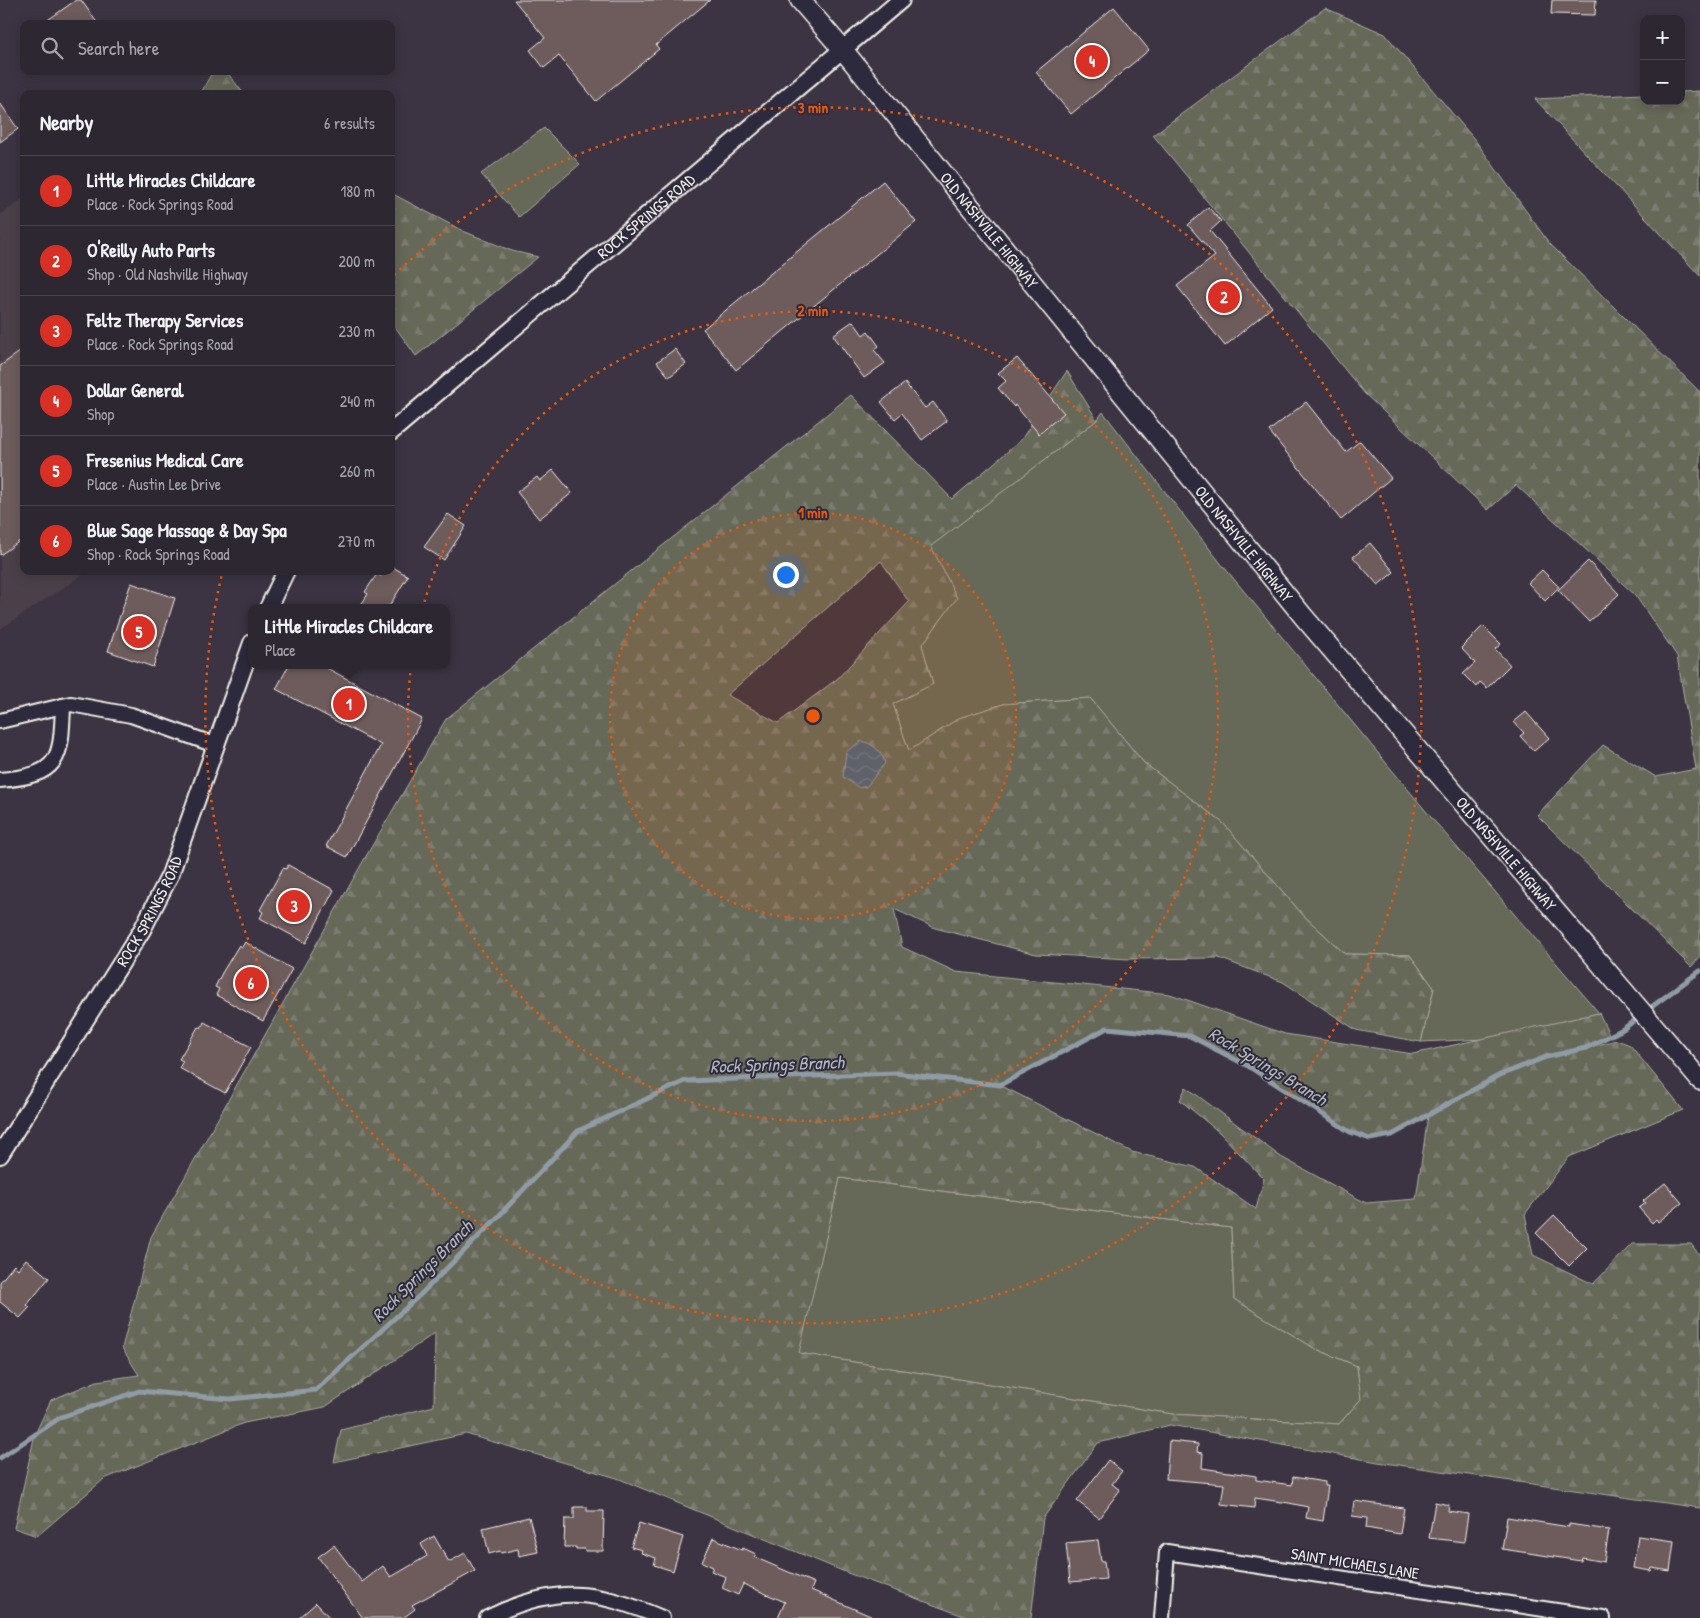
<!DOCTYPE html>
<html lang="en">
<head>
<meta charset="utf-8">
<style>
	body { margin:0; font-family:"Patrick Hand",sans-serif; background:#39333e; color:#f1f3f6 }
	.controls { position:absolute; right:15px; top:15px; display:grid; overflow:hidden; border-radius:10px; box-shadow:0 2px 12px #0003 }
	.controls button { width:45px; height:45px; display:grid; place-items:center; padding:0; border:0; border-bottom:1px solid #48444d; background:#2d2732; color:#f1f3f6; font:25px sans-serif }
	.you { position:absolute; left:785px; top:574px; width:18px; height:18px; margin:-12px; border:4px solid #fff; border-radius:50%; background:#1a73e8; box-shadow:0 0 0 8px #1a73e833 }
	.badge { display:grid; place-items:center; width:32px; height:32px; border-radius:50%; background:#d93025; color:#fff; font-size:16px; font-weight:700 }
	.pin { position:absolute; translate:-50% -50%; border:2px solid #fff; box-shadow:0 1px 5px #0006 }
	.popup { position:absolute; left:248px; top:604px; width:202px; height:65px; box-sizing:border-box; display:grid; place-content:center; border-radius:10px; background:#2d2732; filter:drop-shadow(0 1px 4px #0005); font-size:16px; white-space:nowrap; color:#a7a5ac }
	.popup b { font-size:19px; color:#f1f3f6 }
	.popup::after { content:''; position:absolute; left:50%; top:100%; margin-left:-10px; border:10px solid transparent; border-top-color:#2d2732 }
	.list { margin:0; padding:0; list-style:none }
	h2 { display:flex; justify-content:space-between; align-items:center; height:65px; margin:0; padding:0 20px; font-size:21px }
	h2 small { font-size:16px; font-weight:400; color:#a7a5ac }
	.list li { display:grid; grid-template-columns:32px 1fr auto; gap:15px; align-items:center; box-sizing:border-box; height:70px; padding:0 20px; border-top:1px solid #48444d }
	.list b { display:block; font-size:19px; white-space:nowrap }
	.list p { margin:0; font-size:16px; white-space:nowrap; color:#a7a5ac }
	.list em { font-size:16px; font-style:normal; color:#a7a5ac }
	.icon { flex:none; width:28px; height:28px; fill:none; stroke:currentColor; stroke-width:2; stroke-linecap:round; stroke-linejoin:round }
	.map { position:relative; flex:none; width:1700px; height:1618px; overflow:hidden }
	.search { position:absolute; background:#2d2732; box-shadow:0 2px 12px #0003; left:20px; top:20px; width:375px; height:55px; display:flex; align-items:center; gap:12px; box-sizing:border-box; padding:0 18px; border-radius:10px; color:#a7a5ac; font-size:19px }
	.panel { position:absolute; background:#2d2732; box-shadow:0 2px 12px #0003; left:20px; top:90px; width:375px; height:485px; border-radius:10px }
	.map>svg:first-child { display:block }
	.built { fill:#4b404a }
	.green { fill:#666759; stroke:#adaca0 }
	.forest { fill:url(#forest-firs); stroke:#adaca0; fill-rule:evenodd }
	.water { fill:url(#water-waves); stroke:#909ca5 }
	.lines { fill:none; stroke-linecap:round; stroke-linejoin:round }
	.stream { stroke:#909ca5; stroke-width:5 }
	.building { fill:#6e5c5b; stroke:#f4f1e8 }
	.minor-casing { stroke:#f4f1e8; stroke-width:18 }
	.tertiary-casing { stroke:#f4f1e8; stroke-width:20 }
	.secondary-casing { stroke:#f4f1e8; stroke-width:22 }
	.minor { stroke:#2f2a3d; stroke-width:14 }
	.tertiary { stroke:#2f2a3d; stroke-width:16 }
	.secondary { stroke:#2f2a3d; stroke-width:19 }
	.ring { fill:none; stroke:#e8590c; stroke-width:2.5; stroke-dasharray:2.5 5 }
	.labels { text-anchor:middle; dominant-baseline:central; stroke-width:4; stroke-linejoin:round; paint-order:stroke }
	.street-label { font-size:16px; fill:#f4f1e8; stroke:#2f2a3d }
	.water-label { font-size:18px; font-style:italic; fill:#b1b9bb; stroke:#2f2a3d }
	.centre { fill:#e8590c; stroke:#2f2a3d; stroke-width:2.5 }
	.ring-label { font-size:15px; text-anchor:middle; font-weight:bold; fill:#e8590c; stroke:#2f2a3d; stroke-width:4; stroke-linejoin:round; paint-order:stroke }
</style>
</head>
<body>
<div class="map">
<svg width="1700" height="1618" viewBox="0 0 1700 1618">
	<defs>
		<pattern id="forest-firs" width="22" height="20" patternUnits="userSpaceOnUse" patternTransform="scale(1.25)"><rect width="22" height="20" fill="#666759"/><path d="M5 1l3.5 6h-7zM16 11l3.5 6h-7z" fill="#7c7d71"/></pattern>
		<pattern id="water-waves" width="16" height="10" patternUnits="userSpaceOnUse" patternTransform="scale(1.25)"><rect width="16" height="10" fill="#4d6478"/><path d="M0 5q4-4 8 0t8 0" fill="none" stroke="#677b8b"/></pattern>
	</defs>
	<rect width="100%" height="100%" fill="#3c3443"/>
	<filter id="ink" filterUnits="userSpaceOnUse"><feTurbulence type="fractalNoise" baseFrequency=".02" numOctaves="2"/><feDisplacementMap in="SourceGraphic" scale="10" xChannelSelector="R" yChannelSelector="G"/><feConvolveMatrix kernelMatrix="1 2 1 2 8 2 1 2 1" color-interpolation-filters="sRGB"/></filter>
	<g filter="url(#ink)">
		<polygon class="built" points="24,198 24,571 89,571 0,629 0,215"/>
		<g class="green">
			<polygon points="544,128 580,164 519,217 481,174"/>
			<polygon points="1103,412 1219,561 1430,816 1599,1013 1484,1039 1421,1042 1434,988 1410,955 1345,954 1303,915 1223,823 1144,763 1090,698 1003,704 959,718 909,751 893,704 933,684 922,645 957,598 930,546 1097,420"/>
			<polygon points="840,1178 1231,1228 1234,1299 1314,1348 1357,1366 1361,1399 1339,1424 1172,1414 798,1353"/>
		</g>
		<g class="forest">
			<polygon points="1325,8 1385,34 1475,140 1549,243 1700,392 1700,957 1691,967 1537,815 1603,745 1656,777 1696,769 1677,656 1635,595 1516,485 1488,510 1364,393 1153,135"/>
			<polygon points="213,71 226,71 244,94 200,94"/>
			<polygon points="1700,91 1700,276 1535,99 1644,94 1644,101 1681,101 1681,92"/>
			<polygon points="391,193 463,231 512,251 538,257 416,356 391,321"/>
			<path d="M 1067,371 L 1097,420 L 931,546 L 957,598 L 922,645 L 933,684 L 893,704 L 909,751 L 959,718 L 1003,704 L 1090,698 L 1144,763 L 1223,823 L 1303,915 L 1345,954 L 1410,955 L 1434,988 L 1421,1042 L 1356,1030 L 1283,982 L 1219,958 L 1130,959 L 1036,954 L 935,928 L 894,909 L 902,947 L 956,972 L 1170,994 L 1285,1034 L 1413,1054 L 1599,1013 L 1610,1036 L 1589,1047 L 1617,1040 L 1630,1045 L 1683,1110 L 1569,1157 L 1525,1214 L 1533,1255 L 1593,1284 L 1632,1244 L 1691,1244 L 1700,1256 L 1700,1508 L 1378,1462 L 1170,1425 L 1098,1443 L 1043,1518 L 1031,1618 L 969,1618 L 845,1572 L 617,1478 L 466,1434 L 334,1462 L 341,1430 L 434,1406 L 435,1333 L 325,1407 L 244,1423 L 104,1479 L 37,1536 L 14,1528 L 35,1434 L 51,1400 L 97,1381 L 139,1375 L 122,1348 L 151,1237 L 365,858 L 446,719 L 851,395 L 952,499 L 1021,440 ZM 881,561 L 909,602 L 837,679 L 778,723 L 727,695 ZM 1107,1028 L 1190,1036 L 1248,1066 L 1350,1132 L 1370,1139 L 1392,1135 L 1428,1116 L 1416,1199 L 1366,1203 L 1281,1157 L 1186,1087 L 1180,1100 L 1220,1133 L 1264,1179 L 1256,1209 L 1195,1167 L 1132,1152 L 1000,1085 ZM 840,1178 L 1231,1228 L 1234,1299 L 1314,1348 L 1357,1366 L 1361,1399 L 1339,1424 L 1172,1414 L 799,1353 Z"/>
		</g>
		<path class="water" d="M 861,741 C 873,743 882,752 885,763 L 867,786 L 859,788 L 843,777 L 846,752 Z"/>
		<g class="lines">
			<g class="stream">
				<polyline points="1646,1011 1700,971"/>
				<polyline points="0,1458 61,1417 139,1391 230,1399 316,1390 421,1294 496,1219 578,1131 685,1081 895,1073 1000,1085 1107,1028 1190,1036 1248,1066 1350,1132 1370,1139 1392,1135 1500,1075 1546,1057 1586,1048 1623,1029 1639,1017"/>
			</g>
		</g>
		<g class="building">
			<polygon points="76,0 81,0 98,24 42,24"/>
			<polygon points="514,0 710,0 656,45 659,49 596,101 559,56 544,68 530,50 545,38"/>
			<polygon points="1552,0 1596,0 1595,15 1551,14"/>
			<polygon points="1114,7 1149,50 1071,114 1036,72"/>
			<polygon points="0,103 18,129 0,142"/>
			<polygon points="883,181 916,222 736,370 703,329"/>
			<polygon points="1208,207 1221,221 1210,231 1272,307 1225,346 1177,286 1215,256 1188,225"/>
			<polygon points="853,321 863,335 868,331 879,346 874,350 885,363 864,378 833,335"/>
			<polygon points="24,349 24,538 0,555 0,366"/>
			<polygon points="675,349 686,364 669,377 657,362"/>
			<polygon points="1017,358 1064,413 1039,434 1015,405 1014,407 998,388 1006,381 998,373"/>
			<polygon points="905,383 925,408 933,402 947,421 922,440 902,413 895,419 881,402"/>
			<polygon points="1306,402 1346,452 1360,441 1391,478 1341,520 1269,431"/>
			<polygon points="553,470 572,493 539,519 517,492 537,477 540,481"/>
			<polygon points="448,514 466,526 444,560 424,547"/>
			<polygon points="1370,543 1394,572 1378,585 1353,557"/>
			<polygon points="1588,561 1619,594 1589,622 1558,590"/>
			<polygon points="391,566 408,576 388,608 359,608 368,594 365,592 377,574 381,576 384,571 391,571"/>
			<polygon points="1542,570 1559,587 1545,601 1528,583"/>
			<polygon points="131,583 175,598 153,667 108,651"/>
			<polygon points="1483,626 1501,644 1495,649 1510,665 1487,688 1480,682 1476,687 1463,674 1475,663 1461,648"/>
			<polygon points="289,665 321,665 422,719 347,857 326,846 381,745 276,689"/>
			<polygon points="1526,712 1549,738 1534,751 1520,736 1524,733 1514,722"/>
			<polygon points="288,865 334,890 306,943 260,918 263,912 260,910 283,868 286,869"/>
			<polygon points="245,942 292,969 263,1021 216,995 219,989 215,987 222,973 239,945 242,947"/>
			<polygon points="204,1022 251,1047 225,1093 179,1068 183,1061 179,1059 198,1027 201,1028"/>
			<polygon points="1665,1183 1682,1203 1658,1222 1656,1219 1652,1223 1639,1208 1646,1203 1643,1201"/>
			<polygon points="1554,1215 1587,1248 1569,1266 1536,1233"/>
			<polygon points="26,1259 49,1278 27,1305 30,1307 20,1318 0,1302 0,1282 14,1265 18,1269"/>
			<polygon points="1169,1441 1198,1444 1197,1452 1203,1453 1202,1468 1256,1476 1256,1480 1292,1485 1293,1477 1325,1482 1325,1486 1328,1486 1323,1521 1306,1518 1308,1507 1289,1503 1255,1498 1254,1508 1221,1504 1224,1484 1166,1479"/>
			<polygon points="1108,1460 1122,1471 1112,1484 1120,1490 1099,1518 1077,1501"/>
			<polygon points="1354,1501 1404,1508 1400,1534 1366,1528 1367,1518 1352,1516"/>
			<polygon points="1435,1502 1449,1505 1448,1511 1468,1514 1464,1542 1429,1538"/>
			<polygon points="574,1507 587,1507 587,1511 604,1511 603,1551 585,1551 585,1549 576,1549 576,1547 564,1547 565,1519 574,1519"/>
			<polygon points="529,1517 538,1552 519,1556 518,1549 501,1553 500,1551 489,1554 483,1528"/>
			<polygon points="1507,1517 1569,1527 1569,1524 1609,1530 1604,1562 1582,1558 1581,1561 1502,1549"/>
			<polygon points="639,1523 683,1537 673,1571 654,1565 656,1558 641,1553 642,1550 631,1547"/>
			<polygon points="434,1536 449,1562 465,1553 475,1571 412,1605 415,1609 403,1618 363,1618 318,1557 334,1545 362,1582 383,1566 391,1577 427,1556 421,1544"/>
			<polygon points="1638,1536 1674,1541 1670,1571 1652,1568 1651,1571 1633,1568"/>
			<polygon points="713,1538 742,1550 743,1548 756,1554 754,1557 814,1583 811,1590 875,1618 778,1618 785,1602 743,1584 738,1595 722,1588 726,1577 711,1571 713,1567 702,1562"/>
			<polygon points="1098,1540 1101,1561 1104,1561 1106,1579 1070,1582 1066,1543"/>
			<polygon points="316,1603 330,1618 299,1618"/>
		</g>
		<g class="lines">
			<defs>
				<g id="minor">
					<polyline points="0,721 71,704 131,715 215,745"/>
					<path d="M 0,780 C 60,775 61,760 63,706"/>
					<path d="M 487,1618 C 554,1585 594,1589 662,1618"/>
					<polyline points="1162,1618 1167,1552 1603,1618"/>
				</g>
				<g id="tertiary">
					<path id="s1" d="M 391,432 L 901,0"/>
					<polyline points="268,608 286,571"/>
					<path id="s2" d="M 0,1155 L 142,930 L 170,875 L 252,643"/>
				</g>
				<g id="secondary">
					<path id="s3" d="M 800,0 L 843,50 L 1303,616 L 1700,1080"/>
				</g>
			</defs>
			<use href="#minor" class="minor-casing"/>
			<use href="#tertiary" class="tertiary-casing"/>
			<use href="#secondary" class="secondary-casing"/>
			<use href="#minor" class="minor"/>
			<use href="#tertiary" class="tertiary"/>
			<use href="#secondary" class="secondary"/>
		</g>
	</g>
	<circle cx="813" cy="716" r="203" fill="#e8590c" fill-opacity=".12"/>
	<g class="ring">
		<circle cx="813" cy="716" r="203"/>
		<circle cx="813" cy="716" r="405"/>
		<path d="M394 275A608 608 0 1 1 222 574"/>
	</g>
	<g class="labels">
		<g class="street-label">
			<text stroke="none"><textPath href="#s1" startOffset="334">ROCK SPRINGS ROAD</textPath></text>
			<text stroke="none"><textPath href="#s3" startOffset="298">OLD NASHVILLE HIGHWAY</textPath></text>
			<text stroke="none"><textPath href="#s3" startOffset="702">OLD NASHVILLE HIGHWAY</textPath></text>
			<text stroke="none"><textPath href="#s3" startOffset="1108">OLD NASHVILLE HIGHWAY</textPath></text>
			<text stroke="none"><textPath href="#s2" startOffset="286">ROCK SPRINGS ROAD</textPath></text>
			<text transform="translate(1355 1563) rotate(9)">SAINT MICHAELS LANE</text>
		</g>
		<g class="water-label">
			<text transform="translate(777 1064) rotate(-2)">Rock Springs Branch</text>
			<text transform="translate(1268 1066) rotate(31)">Rock Springs Branch</text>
			<text transform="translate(422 1271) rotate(-45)">Rock Springs Branch</text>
		</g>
	</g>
	<circle cx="813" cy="716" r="8" class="centre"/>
	<g class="ring-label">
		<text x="813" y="113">3 min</text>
		<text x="813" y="316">2 min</text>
		<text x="813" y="518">1 min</text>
	</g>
</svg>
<div class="controls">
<button>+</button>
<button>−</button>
</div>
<div class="you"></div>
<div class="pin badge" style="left:349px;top:704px">1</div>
<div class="popup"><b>Little Miracles Childcare</b>Place</div>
<div class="pin badge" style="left:1224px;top:297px">2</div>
<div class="pin badge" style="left:294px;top:906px">3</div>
<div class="pin badge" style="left:1092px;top:61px">4</div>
<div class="pin badge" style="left:139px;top:632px">5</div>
<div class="pin badge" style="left:251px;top:983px">6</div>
<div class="search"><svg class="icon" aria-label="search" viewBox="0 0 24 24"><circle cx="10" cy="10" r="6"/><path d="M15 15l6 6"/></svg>Search here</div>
<section class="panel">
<h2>Nearby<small>6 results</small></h2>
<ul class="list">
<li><span class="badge">1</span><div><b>Little Miracles Childcare</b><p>Place · Rock Springs Road</p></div><em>180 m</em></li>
<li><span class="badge">2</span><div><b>O'Reilly Auto Parts</b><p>Shop · Old Nashville Highway</p></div><em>200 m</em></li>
<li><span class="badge">3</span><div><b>Feltz Therapy Services</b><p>Place · Rock Springs Road</p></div><em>230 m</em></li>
<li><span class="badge">4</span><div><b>Dollar General</b><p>Shop</p></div><em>240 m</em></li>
<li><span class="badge">5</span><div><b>Fresenius Medical Care</b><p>Place · Austin Lee Drive</p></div><em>260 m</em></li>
<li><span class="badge">6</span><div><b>Blue Sage Massage &amp; Day Spa</b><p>Shop · Rock Springs Road</p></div><em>270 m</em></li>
</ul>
</section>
</div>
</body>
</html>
